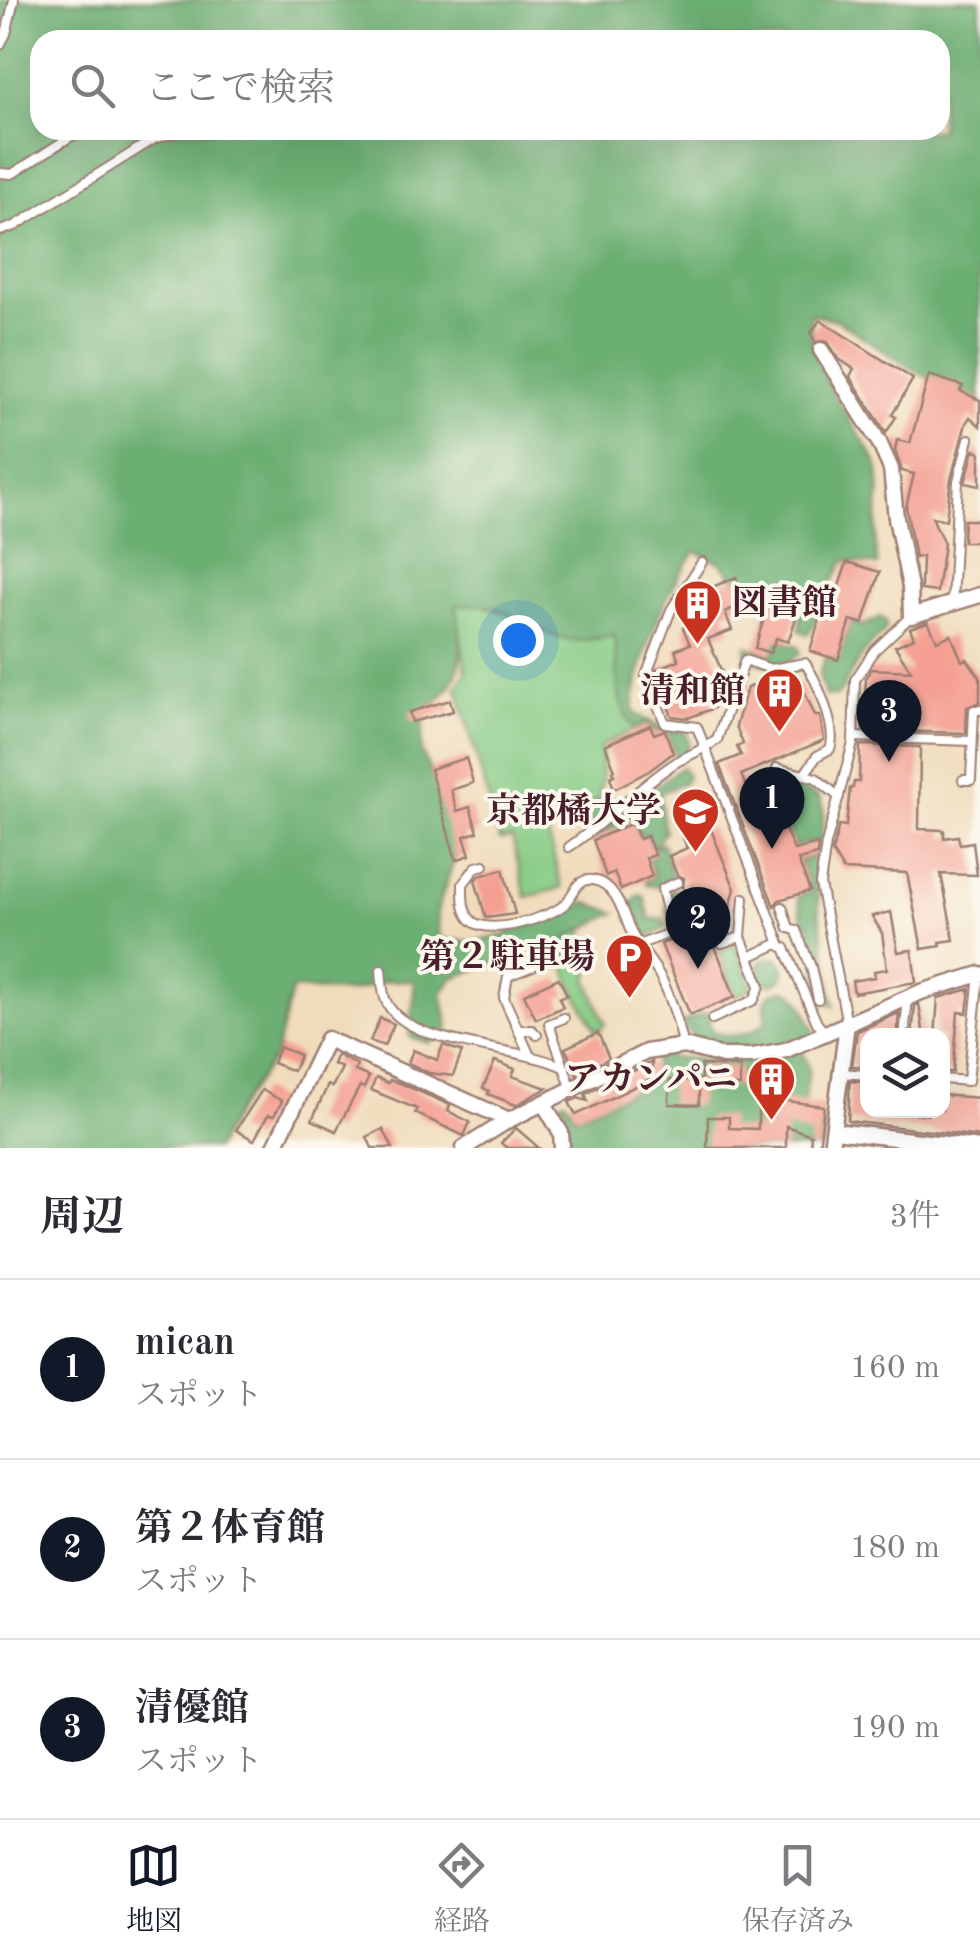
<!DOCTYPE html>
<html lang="ja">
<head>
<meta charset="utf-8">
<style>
	body { margin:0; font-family:"Old Standard TT","Noto Serif JP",serif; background:#f2f2f3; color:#2b2b33 }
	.controls { position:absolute; right:30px; bottom:30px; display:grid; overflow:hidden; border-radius:20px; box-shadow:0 10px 40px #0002 }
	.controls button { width:90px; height:90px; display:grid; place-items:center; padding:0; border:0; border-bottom:2px solid #e1e1e2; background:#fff; color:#2b2b33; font:50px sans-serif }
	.you { position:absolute; left:518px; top:640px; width:35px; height:35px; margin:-25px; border:8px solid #fff; border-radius:50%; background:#1a73e8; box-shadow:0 0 0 15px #1a73e833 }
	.badge { display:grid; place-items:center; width:65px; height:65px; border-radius:50%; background:#111827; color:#fff; font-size:32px; font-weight:700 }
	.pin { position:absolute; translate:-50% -82px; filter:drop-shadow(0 2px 5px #0008) }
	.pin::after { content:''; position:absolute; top:52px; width:35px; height:30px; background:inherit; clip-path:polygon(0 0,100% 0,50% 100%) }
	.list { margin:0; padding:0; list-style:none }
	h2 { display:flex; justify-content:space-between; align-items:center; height:130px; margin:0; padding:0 40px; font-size:42px }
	h2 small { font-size:32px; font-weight:400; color:#7c7c81 }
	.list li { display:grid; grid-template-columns:65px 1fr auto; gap:30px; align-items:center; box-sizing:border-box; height:180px; padding:0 40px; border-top:2px solid #e1e1e2 }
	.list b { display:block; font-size:38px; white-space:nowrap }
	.list p { margin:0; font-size:32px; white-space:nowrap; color:#7c7c81 }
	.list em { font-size:32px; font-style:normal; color:#7c7c81 }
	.icon { flex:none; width:55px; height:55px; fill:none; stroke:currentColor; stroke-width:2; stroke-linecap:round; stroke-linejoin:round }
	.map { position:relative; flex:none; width:980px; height:1148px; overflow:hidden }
	.search { position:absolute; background:#fff; box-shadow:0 10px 40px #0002; left:30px; right:30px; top:30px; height:110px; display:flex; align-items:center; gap:25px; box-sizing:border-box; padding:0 35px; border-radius:30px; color:#7c7c81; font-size:38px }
	.sheet { height:670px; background:#fff }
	nav { display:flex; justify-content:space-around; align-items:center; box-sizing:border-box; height:140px; border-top:2px solid #e1e1e2; background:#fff; font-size:28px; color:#7c7c81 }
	nav a { display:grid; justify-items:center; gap:5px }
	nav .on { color:#111827 }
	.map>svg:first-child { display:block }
	.green { fill:#86cb85; stroke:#687558; stroke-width:2.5 }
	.forest { fill:#6caf72; stroke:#5b674e; stroke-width:2.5; fill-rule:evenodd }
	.building { fill:#f49f92 }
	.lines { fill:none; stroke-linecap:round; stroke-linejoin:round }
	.service-casing { stroke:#9d7e73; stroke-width:12 }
	.minor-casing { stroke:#9d7e73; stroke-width:19 }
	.service { stroke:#fff; stroke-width:8 }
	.minor { stroke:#fff; stroke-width:14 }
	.labels { text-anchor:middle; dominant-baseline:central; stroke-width:8; stroke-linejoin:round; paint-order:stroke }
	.poi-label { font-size:35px; font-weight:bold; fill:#4a1f2b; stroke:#fbf7ec; text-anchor:end }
</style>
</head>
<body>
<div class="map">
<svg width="980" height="1148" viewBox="0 0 980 1148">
	<rect width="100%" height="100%" fill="#fbf7ec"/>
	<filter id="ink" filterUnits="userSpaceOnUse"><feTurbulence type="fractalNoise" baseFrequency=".01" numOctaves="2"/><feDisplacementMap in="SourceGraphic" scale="20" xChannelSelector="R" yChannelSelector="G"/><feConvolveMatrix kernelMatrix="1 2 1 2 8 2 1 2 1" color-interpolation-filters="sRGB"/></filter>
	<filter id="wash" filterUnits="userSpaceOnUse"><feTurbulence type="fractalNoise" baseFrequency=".0048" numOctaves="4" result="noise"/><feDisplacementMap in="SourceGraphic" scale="40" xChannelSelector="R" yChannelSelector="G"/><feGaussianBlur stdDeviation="2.25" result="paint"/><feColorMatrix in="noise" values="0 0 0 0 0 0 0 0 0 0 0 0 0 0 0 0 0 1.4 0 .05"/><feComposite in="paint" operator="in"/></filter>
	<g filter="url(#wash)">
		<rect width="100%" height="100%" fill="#f0dcbb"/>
		<g class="green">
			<path d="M 477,603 L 532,623 L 561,638 L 616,636 C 617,666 613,706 635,729 L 601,746 L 602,778 L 598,801 L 543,815 L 562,888 L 526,897 L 512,838 L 500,840 L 457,688 L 466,672 L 456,606 Z"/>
			<path d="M 583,929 L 591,961 L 588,981 L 605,1023 L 600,1030 L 596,1030 C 580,999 555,970 569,936 Z"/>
			<polygon points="735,944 752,987 736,997 719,951"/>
		</g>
		<g class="forest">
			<path d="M 0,0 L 980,0 L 980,405 L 910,368 L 837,320 L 811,314 C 805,360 839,402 862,439 C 867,448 875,457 877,466 C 885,499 870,532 878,565 L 844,561 L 821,602 L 812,629 L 807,634 L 799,630 L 801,610 L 794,591 L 775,583 L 767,593 L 755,596 L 746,591 L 720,562 L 695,551 C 661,599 643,648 633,706 L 634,713 L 661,728 L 684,731 C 693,743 689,752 676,757 L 665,730 L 655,732 L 649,723 L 635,729 C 613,705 617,667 615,636 C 598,638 577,643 560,638 C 521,625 502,599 456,606 C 464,655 467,680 424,712 L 421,751 L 446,808 L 456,854 L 437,911 L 440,939 L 473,942 L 500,936 L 587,902 L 616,913 L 569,936 L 563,952 L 563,965 L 551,968 L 532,949 L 453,978 L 442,993 L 449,1028 L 430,1043 L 410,1037 C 409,1017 417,999 413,980 L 386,981 L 350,992 L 292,989 L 275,1056 L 236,1111 L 216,1148 L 0,1148 ZM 40,40 L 940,40 L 940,130 L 40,130 Z"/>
			<polygon points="880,617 886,621 886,630 864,652 838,696 825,696 819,674 826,657 838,660 851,621 863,626"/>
			<path d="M 778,641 L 798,646 L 800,653 C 786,668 760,669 746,654 L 747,646 L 772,656 Z"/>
			<path d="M 682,767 L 687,776 L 683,783 L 660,793 C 663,807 660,818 665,831 L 655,847 L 663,844 L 672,875 L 671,879 L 654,887 L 646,884 L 646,881 L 654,877 L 649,859 L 655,856 L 648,834 L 640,837 L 633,819 L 590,839 L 641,799 L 646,807 L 653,801 L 650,790 Z"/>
			<polygon points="767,775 819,797 824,812 821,840 795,847"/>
			<polygon points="610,798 615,802 611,812 582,830 573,807"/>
			<polygon points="816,856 819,912 834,1006 824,1000 821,992 809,923 803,923 798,897 811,891 799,861"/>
			<path d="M 670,890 L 678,891 L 689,916 L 687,923 L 680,926 C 667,922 667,906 667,893 Z"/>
			<polygon points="639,895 644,896 650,919 663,919 666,928 649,937 643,933 632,903"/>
			<circle cx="771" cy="971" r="13"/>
			<path d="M 785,990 C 802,994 807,1016 814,1031 L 812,1035 C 797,1040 780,1048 764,1050 C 738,1053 694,1050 683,1022 L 707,1013 L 712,1031 C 731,1040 753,1035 767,1020 C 762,1002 765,992 785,990 Z"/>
			<polygon points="797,1051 804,1055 809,1069 802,1120 825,1123 820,1148 568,1148 567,1121 561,1101 566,1100 575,1117 653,1082 656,1056 733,1061"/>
		</g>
		<g id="blocks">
			<g class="building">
				<polygon points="820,320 913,379 892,415 896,417 886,433 850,376 854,369 839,359 827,341 815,342 811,333"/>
				<polygon points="929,375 963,386 960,391 980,400 980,426 970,417 966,423 951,479 946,520 932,517 944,544 937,592 921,590 922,556 915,558 906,507 914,474 902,471 895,451 897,440 910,443"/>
				<polygon points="974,450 980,452 980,486 965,483"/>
				<polygon points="964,520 980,520 980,542 963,542"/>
				<polygon points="847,562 880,572 863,624 851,620 838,660 810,651 825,602 833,604"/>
				<polygon points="736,577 747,602 725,612 732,630 708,639 725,679 706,686 714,708 688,718 672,716 655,673 657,669 679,660 675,650 690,644 683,628 699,621 689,597"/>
				<polygon points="778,587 793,592 788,605 799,609 788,642 776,638 770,653 755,648 772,592 775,594"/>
				<polygon points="928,622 937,641 951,635 962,661 967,659 980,677 980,702 967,707 966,733 863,730 866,678 871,669 911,671 895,646 914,638 910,628"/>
				<polygon points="775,677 802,686 815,716 820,716 824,740 741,775 752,800 764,798 767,806 774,803 794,850 818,844 817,855 798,860 810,891 779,900 774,906 719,764 741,755 737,747 743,744 736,726 747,688"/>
				<polygon points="450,700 453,711 412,722 409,712"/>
				<polygon points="650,725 654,734 665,730 673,753 649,771 614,789 610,777 614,775 613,771 615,770 605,745"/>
				<polygon points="860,745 920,747 919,829 944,830 944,838 958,836 960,844 973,842 977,875 941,874 954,940 940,942 941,946 922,949 907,873 843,870 832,852 839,825 846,826 850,788 853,788 854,782 859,782"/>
				<polygon points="466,758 473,783 451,790 457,811 470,807 478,832 464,836 470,855 456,860 430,769"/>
				<polygon points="633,823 639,839 647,836 655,855 646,858 652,876 621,890 614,872 606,876 593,840"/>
				<polygon points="710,827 735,889 728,913 719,921 710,920 707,926 735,997 690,1015 661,944 697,931 700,922 683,888 684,878 677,875 669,856 687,848 683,838"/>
				<polygon points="503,869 515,914 486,918 475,880 479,876"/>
				<polygon points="891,912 898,952 912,950 916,982 854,993 852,981 875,977 874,971 887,969 882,933 872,916"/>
				<polygon points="559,978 567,995 559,998 563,1007 536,1019 524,994"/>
				<polygon points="970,989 967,1013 958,1012 953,1072 942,1072 942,1036 935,1036 938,998"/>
				<polygon points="919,1004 924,1036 912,1036 915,1006"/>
				<polygon points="899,1013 897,1036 868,1036 868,1067 852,1066 857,1031"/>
				<polygon points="380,1018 394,1024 384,1046 370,1041"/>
				<polygon points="598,1033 609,1058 577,1075 565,1048"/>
				<polygon points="443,1045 462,1052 453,1076 429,1073 408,1063 413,1050 437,1060"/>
				<polygon points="279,1047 300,1055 293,1071 273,1063"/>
				<polygon points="337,1055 357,1065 355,1071 369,1077 364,1088 360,1086 336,1131 312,1120 328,1085 332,1087 342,1068 333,1064"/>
				<polygon points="495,1061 515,1069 512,1076 547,1088 516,1105 488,1094 489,1091 483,1088"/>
				<polygon points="652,1062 652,1078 576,1115 569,1102 578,1098 588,1101 585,1094"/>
				<polygon points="701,1065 740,1067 740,1086 701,1084"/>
				<polygon points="376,1078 389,1083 390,1080 400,1083 450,1105 448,1111 470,1122 464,1136 415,1113 417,1109 371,1090"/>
				<polygon points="670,1080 699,1080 699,1105 669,1104"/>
				<polygon points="850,1081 868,1082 868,1110 928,1115 928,1110 942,1110 942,1095 980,1098 980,1137 848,1121"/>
				<polygon points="262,1090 282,1101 274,1116 268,1115 254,1140 236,1130"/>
				<polygon points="758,1098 786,1098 786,1101 824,1106 819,1148 810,1148 811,1135 786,1126 786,1148 707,1148 708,1117 729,1117 729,1128 758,1129"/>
				<polygon points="516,1128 539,1148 507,1148 501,1143"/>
				<polygon points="383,1129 393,1148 372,1148 367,1137"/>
			</g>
		</g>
	</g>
	<g filter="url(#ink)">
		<use href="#blocks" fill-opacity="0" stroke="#9d7e73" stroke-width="2.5"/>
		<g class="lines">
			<defs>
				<g id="service">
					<polyline points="0,45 6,34 14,0"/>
					<polyline points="309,130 317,130"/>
					<polyline points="0,173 12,174 81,130"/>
					<polyline points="0,231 15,226 154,139 182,130"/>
					<polyline points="702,562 671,610 646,676 665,723 697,727 781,946"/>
					<polyline points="952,603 958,481 969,439"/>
					<polyline points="853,737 972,741"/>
					<polyline points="777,768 816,778 839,797"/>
					<polyline points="963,780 971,780 974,710 980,710"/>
					<path d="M 569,847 C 607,821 637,788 675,763 C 689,755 704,749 717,740 L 745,660 L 771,669 L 805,663 C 817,680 838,730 830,749 L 817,756 L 804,775"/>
					<path d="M 484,865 L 476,867 L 463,884 C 463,896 462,912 472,921 C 489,936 552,918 566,903 C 575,893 576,878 593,880 C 618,884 623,916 632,934 C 640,950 654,963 662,980 C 672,1000 678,1023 684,1046"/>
					<polyline points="782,907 789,928 796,930 811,967 818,999"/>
					<polyline points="672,932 662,889 678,882"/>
					<polyline points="741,937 744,898"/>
					<polyline points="638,945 693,924"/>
					<polyline points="749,957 777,944 785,948 817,1023 825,1033"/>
					<path d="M 381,970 C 382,979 382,992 386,1001 C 406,1048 522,1045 565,1068"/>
					<polyline points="564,1018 549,1024 572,1090"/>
					<polyline points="712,1019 754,1000 760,986 741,937 722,943 714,926"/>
					<polyline points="847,1024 820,884 826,844 853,743 855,680 874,651 911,616"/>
					<polyline points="518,1030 532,1030 537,1035"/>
					<polyline points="904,1036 908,998"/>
					<polyline points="530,1056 504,998 508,976 535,965"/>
					<polyline points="841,1073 868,1075"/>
					<polyline points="942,1079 968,1081 979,974"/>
				</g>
				<g id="minor">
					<polyline points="821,350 879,442 891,469 896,518 910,587 911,616 980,595"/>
					<polyline points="544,1104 561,1133 562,1148"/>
					<polyline points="509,1120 646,1052 684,1046 723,1056 753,1056 786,1050 921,992 980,974"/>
					<polyline points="834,1131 980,1148"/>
					<polyline points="274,1148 327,1039 509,1120 464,1148"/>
					<polyline points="831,1148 847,1024"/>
				</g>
			</defs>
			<use href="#service" class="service-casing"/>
			<use href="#minor" class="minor-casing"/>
			<use href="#service" class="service"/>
			<use href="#minor" class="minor"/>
		</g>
	</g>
	<defs>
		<symbol id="building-pin" viewBox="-11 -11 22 30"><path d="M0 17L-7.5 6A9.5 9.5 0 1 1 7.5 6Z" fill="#c8321e" stroke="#fbf7ec"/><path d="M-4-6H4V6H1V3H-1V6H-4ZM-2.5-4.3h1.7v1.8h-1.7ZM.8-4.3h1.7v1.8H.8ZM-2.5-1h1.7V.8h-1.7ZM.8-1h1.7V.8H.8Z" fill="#fff"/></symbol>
		<symbol id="university-pin" viewBox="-11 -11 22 30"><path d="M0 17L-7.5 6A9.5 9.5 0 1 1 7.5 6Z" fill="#c8321e" stroke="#fbf7ec"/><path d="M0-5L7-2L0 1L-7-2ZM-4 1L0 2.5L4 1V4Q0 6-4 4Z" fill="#fff"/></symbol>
		<symbol id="parking-pin" viewBox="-11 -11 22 30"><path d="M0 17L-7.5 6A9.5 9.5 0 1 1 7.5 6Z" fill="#c8321e" stroke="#fbf7ec"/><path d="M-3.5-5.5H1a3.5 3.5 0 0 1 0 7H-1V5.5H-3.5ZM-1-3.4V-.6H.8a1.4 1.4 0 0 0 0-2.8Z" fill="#fff"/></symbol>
	</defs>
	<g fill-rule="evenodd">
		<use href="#building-pin" x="670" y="576" width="55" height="75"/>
		<use href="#building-pin" x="752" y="664" width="55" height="75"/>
		<use href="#university-pin" x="668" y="784" width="55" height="75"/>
		<use href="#parking-pin" x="602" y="930" width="55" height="75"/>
		<use href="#building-pin" x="744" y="1052" width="55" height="75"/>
	</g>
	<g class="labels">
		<g class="poi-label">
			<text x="732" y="604" text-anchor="start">図書館</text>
			<text x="745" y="692">清和館</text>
			<text x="661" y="812">京都橘大学</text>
			<text x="595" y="958">第２駐車場</text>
			<text x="737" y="1080">アカンパニ</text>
		</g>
	</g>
</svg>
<div class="controls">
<button><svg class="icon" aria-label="layers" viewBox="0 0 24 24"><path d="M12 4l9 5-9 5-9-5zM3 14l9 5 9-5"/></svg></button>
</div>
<div class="you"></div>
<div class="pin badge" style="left:772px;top:849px">1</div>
<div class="pin badge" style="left:698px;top:969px">2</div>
<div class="pin badge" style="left:889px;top:762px">3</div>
<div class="search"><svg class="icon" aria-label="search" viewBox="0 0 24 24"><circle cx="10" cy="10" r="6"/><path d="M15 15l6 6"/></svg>ここで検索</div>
</div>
<section class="sheet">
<h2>周辺<small>3件</small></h2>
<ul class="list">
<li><span class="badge">1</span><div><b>mican</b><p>スポット</p></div><em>160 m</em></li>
<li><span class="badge">2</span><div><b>第２体育館</b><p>スポット</p></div><em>180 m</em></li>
<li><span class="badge">3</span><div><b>清優館</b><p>スポット</p></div><em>190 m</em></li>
</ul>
</section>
<nav>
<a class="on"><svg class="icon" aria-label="map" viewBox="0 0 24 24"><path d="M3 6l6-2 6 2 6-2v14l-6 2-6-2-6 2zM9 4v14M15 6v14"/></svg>地図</a>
<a><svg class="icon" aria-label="directions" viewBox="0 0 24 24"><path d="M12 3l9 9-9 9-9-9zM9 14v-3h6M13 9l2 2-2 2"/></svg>経路</a>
<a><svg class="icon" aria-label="saved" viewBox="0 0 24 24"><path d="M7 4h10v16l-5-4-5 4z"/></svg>保存済み</a>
</nav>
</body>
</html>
